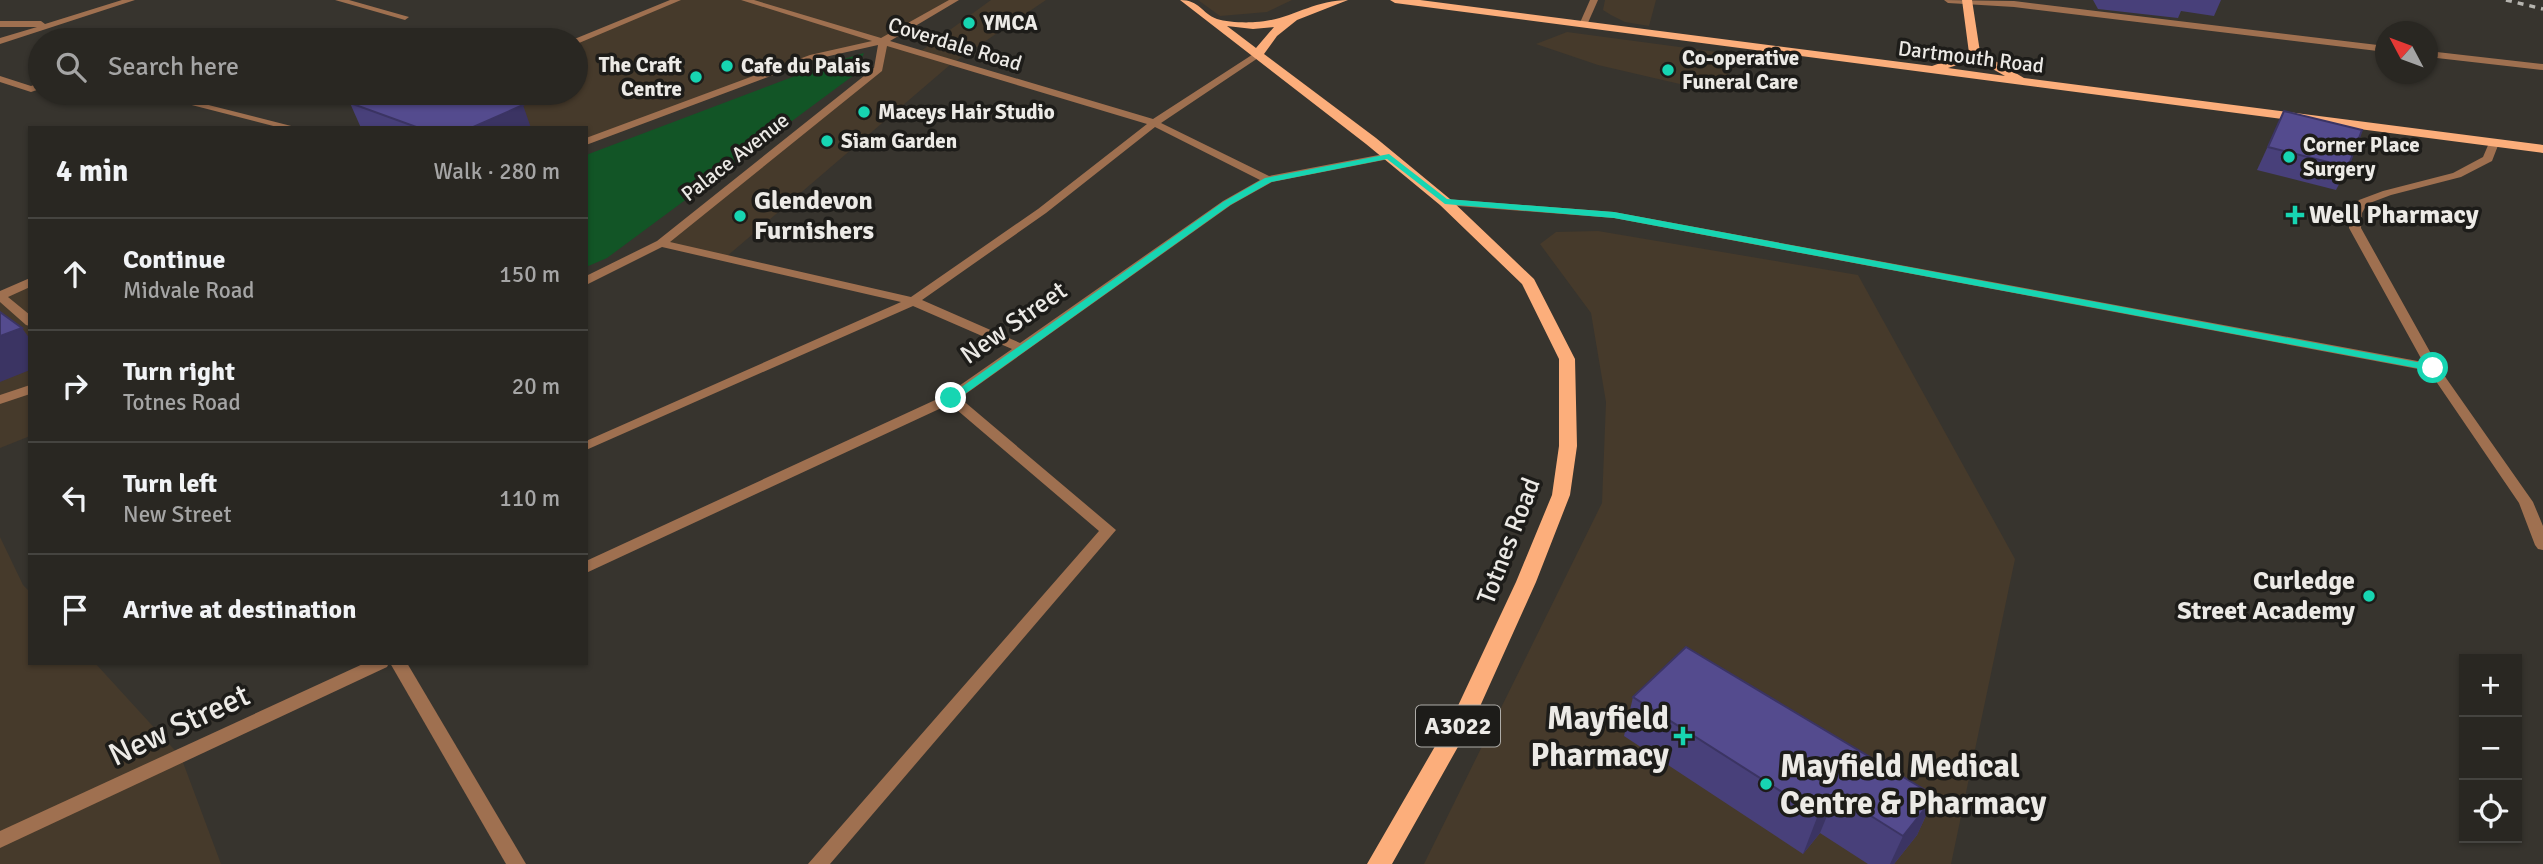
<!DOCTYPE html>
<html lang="en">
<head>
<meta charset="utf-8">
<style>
	body { margin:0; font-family:Signika,sans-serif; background:#35332f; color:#f1f3f6 }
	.controls { position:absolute; right:21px; bottom:21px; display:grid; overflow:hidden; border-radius:0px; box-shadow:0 2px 5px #0004 }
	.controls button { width:63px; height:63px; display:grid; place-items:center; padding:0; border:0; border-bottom:2px solid #454440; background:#292722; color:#f1f3f6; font:35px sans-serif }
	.compass { position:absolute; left:2375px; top:21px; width:63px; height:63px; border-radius:50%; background:#292722; box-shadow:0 2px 5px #0004; rotate:311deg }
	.stop { position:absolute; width:21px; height:21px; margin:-16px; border:5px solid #17d5b2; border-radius:50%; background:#fff }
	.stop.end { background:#17d5b2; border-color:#fff; box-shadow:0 2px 7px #0008 }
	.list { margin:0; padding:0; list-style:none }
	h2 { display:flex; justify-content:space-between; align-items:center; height:91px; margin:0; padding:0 28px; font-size:30px }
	h2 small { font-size:23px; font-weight:400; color:#a5a5a5 }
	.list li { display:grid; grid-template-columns:46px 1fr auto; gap:21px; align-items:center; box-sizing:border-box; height:112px; padding:0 28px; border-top:2px solid #454440 }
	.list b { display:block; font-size:26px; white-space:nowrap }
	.list p { margin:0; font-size:23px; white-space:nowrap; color:#a5a5a5 }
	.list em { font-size:23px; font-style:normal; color:#a5a5a5 }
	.icon { flex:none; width:38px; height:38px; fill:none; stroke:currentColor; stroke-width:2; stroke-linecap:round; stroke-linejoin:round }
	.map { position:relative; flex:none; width:2543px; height:864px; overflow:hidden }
	.search { position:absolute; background:#292722; box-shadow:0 2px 5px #0004; left:28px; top:28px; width:560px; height:77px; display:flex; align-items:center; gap:18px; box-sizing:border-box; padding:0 24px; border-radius:38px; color:#a5a5a5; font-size:26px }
	.panel { position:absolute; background:#292722; box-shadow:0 2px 5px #0004; left:28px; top:126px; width:560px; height:539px; border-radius:0px }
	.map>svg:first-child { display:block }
	.commercial { fill:#463a2b }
	.green { fill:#125526 }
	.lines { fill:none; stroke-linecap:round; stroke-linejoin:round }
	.minor { fill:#9f7050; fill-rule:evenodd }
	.primary { fill:#fcae7b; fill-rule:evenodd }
	.rail { stroke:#b6b4af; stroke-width:3.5; stroke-dasharray:6 6; stroke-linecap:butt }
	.wall { fill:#48407a }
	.shaded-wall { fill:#3b3463 }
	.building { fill:#544b8e; stroke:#3b3463; stroke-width:2 }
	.route { fill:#17d5b2 }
	.poi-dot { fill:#17d5b2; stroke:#1d1c19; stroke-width:2.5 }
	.labels { text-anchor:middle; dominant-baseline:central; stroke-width:7; stroke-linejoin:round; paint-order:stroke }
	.far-poi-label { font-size:21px; font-weight:bold; fill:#eceae6; stroke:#1d1c19; text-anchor:start }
	.far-street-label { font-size:21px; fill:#eceae6; stroke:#1d1c19 }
	.shield { fill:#1d1c19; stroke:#aeaca8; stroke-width:2 }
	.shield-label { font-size:24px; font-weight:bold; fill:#eceae6 }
	.poi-label { font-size:26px; font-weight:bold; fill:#eceae6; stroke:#1d1c19; text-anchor:start }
	.street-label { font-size:26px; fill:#eceae6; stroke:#1d1c19 }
	.near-poi-label { font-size:32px; font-weight:bold; fill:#eceae6; stroke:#1d1c19; text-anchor:end }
	.near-street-label { font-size:32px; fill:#eceae6; stroke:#1d1c19 }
</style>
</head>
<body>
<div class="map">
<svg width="2543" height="864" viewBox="0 0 2543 864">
	<rect width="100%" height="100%" fill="#37342e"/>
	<g class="commercial">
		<polygon points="677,0 955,0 884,41 951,64 726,257 661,243 878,69 883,42 813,57 586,142 586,128 361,128 448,93 576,93 576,41"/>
		<polygon points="991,0 1046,0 956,61 921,51"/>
		<polygon points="1198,0 1292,0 1267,12 1220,16"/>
		<polygon points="1605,0 1656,0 1649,26 1625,22 1611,15 1603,10"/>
		<polygon points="1567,32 1747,56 1710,91 1598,65 1536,44"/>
		<polygon points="1598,231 1858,275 2015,559 1951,864 1424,864 1602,503 1606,402 1591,313 1540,244 1556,232"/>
		<polygon points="30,282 30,436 0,448 0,296"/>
		<polygon points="0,537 23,585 30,592 30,663 95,663 181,757 221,864 0,864"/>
	</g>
	<polygon class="green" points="864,53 854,75 607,258 586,267 586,155 824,65"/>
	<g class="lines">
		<g class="minor">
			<polygon points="122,0 135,0 0,44 0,38 37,27 0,27 0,21 41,21 45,24"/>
			<polygon points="335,0 349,0 409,17 405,20"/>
			<polygon points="670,0 681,0 579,43 576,44 576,40 572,40"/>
			<path d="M 741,0 L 754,0 L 881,38 L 949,0 L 959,0 L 890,41 L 1153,119 L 1258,51 L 1261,52 L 1261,56 L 1161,123 L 1269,176 L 1389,153 L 1394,156 L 1389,159 L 1272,182 L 1231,205 L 960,398 L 1116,530 L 830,864 L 808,864 L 1099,531 L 950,404 L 586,573 L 586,561 L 946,395 L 1012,349 L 913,306 L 586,450 L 586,441 L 901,302 L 662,247 L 586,285 L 586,276 L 657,241 L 874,68 L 878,45 L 816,59 L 586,145 L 586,138 L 810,55 L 872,41 ZM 887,46 L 1147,124 L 1038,209 L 911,297 L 670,242 L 882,71 ZM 1155,127 L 1260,180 L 1223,201 L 1020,343 L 922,300 L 1046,213 Z"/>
			<polygon points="1590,0 1598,0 1587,25 1580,27 1579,25"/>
			<polygon points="1944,0 2014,1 2386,46 2386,52 2014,7 1948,3"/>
			<polygon points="2428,51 2543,64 2543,70 2428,57"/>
			<polygon points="0,76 31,86 40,83 40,89 31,92 0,82"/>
			<polygon points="145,93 161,93 299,128 281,128"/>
			<polygon points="2494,140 2499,143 2492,161 2461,177 2391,195 2367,204 2362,213 2361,228 2439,368 2533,502 2543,526 2543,550 2538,549 2535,545 2519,503 2429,371 1614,218 1445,205 1439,202 1445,199 1614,212 2423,362 2349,228 2350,213 2359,200 2383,191 2453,173 2483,157 2489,143"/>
			<polygon points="30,278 30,287 8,297 30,315 30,326 26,325 0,302 0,291"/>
			<polygon points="30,385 30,394 0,404 0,395"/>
			<polygon points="365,663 389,663 387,667 0,848 0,831"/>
			<polygon points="390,663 407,663 526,864 506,864"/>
		</g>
		<g class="primary">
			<path d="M 1180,0 C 1200,0 1201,13 1217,19 C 1226,22 1245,23 1255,22 C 1289,21 1312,0 1348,0 L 1297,20 L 1277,36 L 1264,54 L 1376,138 L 1450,199 L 1534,279 L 1575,359 L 1577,446 L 1570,495 L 1536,582 L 1477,713 L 1392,864 L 1367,864 L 1456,710 L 1516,582 L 1552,495 L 1559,446 L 1559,359 L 1522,284 L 1440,205 L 1366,144 ZM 1227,26 L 1253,29 L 1274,27 L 1256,48 Z"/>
			<path d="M 1390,0 L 1420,0 L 1932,66 L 1969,53 L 1962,0 L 1972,0 L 1980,52 L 2024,78 L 2543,145 L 2543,153 L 1395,3 ZM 1975,59 L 2005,76 L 1948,68 Z"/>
		</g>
		<polyline class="rail" points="2506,0 2543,9"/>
	</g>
	<g class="wall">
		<polygon points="2093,0 2221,0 2214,16 2181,11 2178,18 2098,9"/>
		<polygon points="350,103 531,128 361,128"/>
		<polygon points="2284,111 2348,167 2336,190 2257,170"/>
		<polygon points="1633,697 1935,796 1917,835 1894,864 1868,864 1820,833 1803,854 1624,736"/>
	</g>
	<g class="shaded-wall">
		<polygon points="523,105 531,128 471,128"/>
		<polygon points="22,328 30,339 30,370 0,382 0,336"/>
		<polygon points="1836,794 1820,833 1803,854 1818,815"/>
		<polygon points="1935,796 1917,835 1894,864 1890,864 1903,836"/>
	</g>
	<g class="building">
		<polygon points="376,93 486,93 523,105 471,128 419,128 350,103"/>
		<polygon points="2284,111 2362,130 2348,167 2268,147"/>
		<polygon points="0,312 22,328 0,336"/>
		<polygon points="1686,647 1935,796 1903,836 1836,794 1818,815 1633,697"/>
	</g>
	<polygon class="route" points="1389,154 1447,199 1614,212 2433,365 2438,368 2433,371 1614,218 1445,204 1387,159 1271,182 1230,205 955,401 946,398 1223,202 1265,178"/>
	<g class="poi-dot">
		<circle cx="969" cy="23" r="7"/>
		<circle cx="727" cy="66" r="7"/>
		<circle cx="1668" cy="70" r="7"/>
		<circle cx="696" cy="77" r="7"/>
		<circle cx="864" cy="112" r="7"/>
		<circle cx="827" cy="141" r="7"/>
		<circle cx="2289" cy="157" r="7"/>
		<path d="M2291.5 204.5h7v7h7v7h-7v7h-7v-7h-7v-7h7z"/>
		<circle cx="740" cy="216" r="7"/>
		<circle cx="2369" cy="596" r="7"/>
		<path d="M1679.5 725.5h7v7h7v7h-7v7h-7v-7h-7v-7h7z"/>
		<circle cx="1766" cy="784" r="7"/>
	</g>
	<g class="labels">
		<g class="far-poi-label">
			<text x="983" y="23">YMCA</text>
			<text x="1682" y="58">Co-operative<tspan x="1682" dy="24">Funeral Care</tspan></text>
			<text x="682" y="65" text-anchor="end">The Craft<tspan x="682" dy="24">Centre</tspan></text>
			<text x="741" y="66">Cafe du Palais</text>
			<text x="878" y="112">Maceys Hair Studio</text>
			<text x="841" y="141">Siam Garden</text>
			<text x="2303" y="145">Corner Place<tspan x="2303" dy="24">Surgery</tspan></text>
		</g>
		<g class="far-street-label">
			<text transform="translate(955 44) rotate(17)">Coverdale Road</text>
			<text transform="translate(1971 57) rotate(7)">Dartmouth Road</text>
			<text transform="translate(735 157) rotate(-38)">Palace Avenue</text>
		</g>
		<rect class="shield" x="1416" y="705.5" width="84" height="41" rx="5"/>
		<g class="shield-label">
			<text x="1458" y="726">A3022</text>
		</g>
		<g class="poi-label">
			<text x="754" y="201">Glendevon<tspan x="754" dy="30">Furnishers</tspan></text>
			<text x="2309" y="215">Well Pharmacy</text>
			<text x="2355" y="581" text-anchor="end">Curledge<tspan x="2355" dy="30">Street Academy</tspan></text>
		</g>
		<g class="street-label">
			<text transform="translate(1014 323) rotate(-35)">New Street</text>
			<text transform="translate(1509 541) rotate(-69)">Totnes Road</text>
		</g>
		<g class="near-poi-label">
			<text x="1669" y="718">Mayfield<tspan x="1669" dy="37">Pharmacy</tspan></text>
			<text x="1780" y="766" text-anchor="start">Mayfield Medical<tspan x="1780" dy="37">Centre &amp; Pharmacy</tspan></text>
		</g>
		<g class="near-street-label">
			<text transform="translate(179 725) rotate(-25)">New Street</text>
		</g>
	</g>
</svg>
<div class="controls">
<button>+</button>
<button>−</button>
<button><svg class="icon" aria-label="locate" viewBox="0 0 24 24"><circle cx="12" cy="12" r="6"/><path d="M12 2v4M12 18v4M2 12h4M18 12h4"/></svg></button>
</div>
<svg class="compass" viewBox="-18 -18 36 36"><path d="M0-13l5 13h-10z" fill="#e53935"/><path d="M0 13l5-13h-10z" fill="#a5a5a5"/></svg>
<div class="stop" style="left:2433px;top:368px"></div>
<div class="stop end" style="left:951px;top:398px"></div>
<div class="search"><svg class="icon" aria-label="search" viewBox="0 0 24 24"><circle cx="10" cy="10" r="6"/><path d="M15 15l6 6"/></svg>Search here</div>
<section class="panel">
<h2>4 min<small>Walk · 280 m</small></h2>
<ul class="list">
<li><svg class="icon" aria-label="ahead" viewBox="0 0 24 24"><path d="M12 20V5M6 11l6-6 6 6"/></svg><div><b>Continue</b><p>Midvale Road</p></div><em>150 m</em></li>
<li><svg class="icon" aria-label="right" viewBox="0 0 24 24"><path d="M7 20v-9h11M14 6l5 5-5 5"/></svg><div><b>Turn right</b><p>Totnes Road</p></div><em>20 m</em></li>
<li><svg class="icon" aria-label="left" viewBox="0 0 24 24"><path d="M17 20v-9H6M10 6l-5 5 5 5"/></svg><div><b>Turn left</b><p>New Street</p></div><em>110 m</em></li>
<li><svg class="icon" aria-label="arrive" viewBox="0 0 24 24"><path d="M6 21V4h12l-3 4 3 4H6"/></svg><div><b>Arrive at destination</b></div></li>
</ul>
</section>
</div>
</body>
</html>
